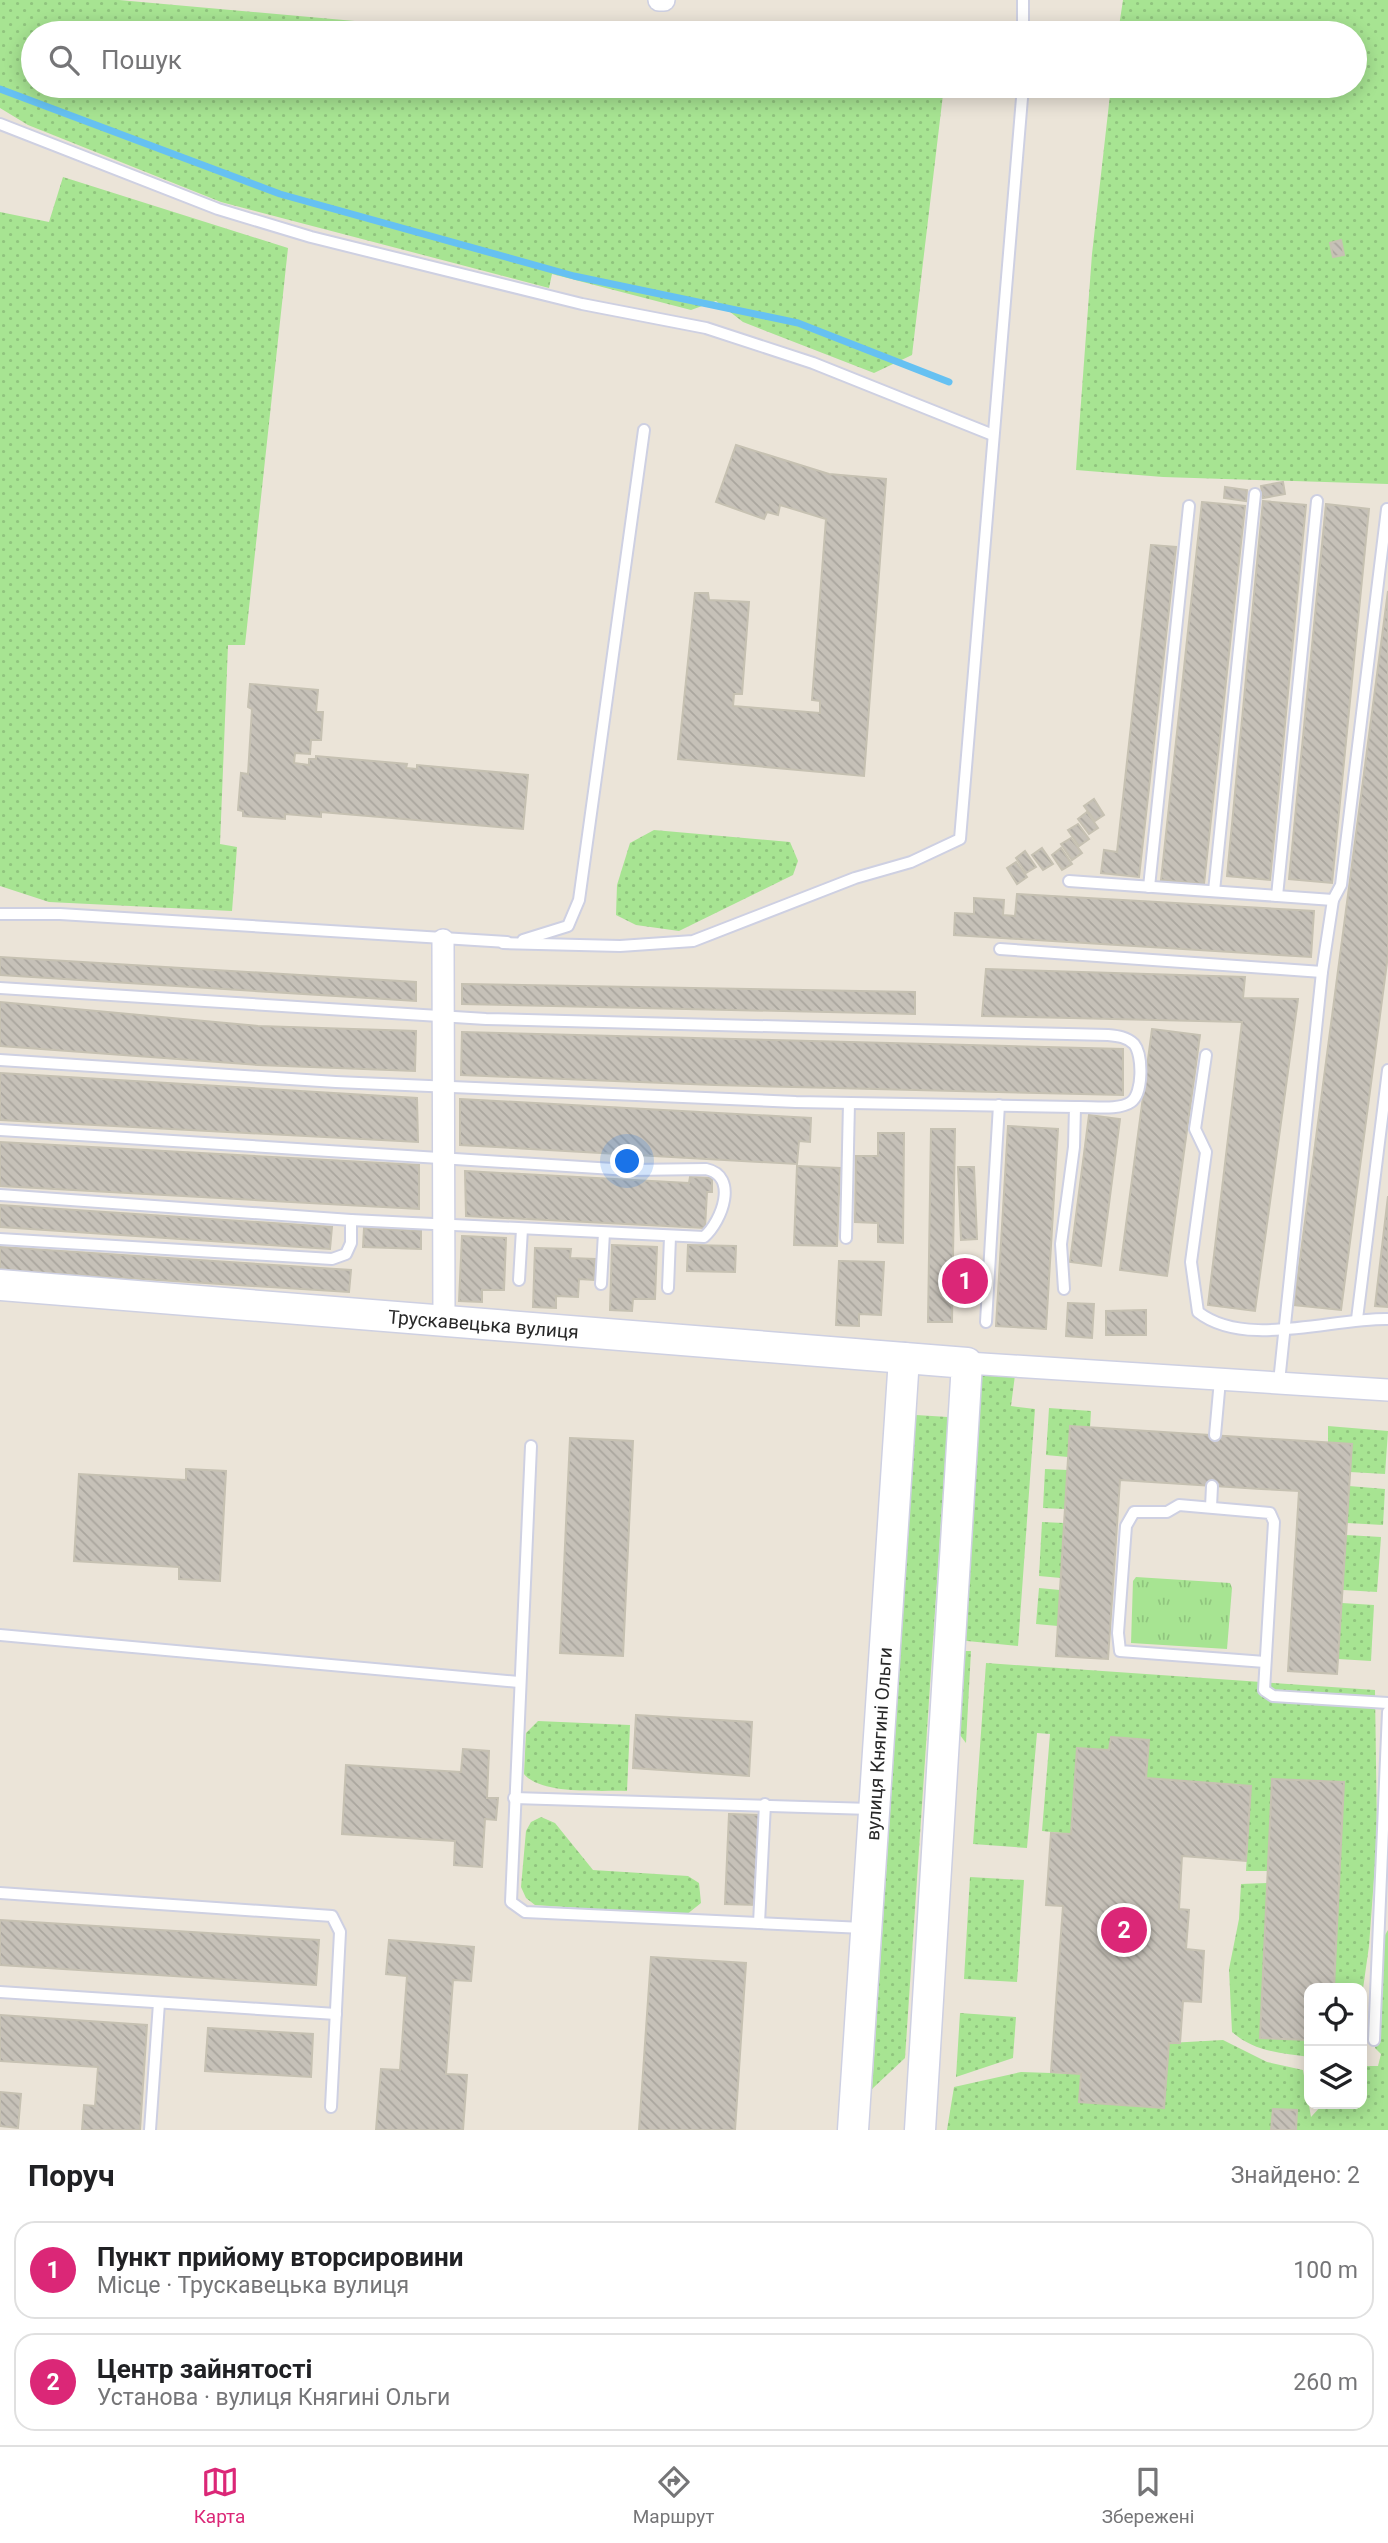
<!DOCTYPE html>
<html lang="uk">
<head>
<meta charset="utf-8">
<style>
	body { margin:0; font-family:Roboto,sans-serif; background:#f2f2f2; color:#202124 }
	.controls { position:absolute; right:21px; bottom:21px; display:grid; overflow:hidden; border-radius:14px; box-shadow:0 4px 18px #0003 }
	.controls button { width:63px; height:63px; display:grid; place-items:center; padding:0; border:0; border-bottom:2px solid #e0e0e0; background:#fff; color:#202124; font:35px sans-serif }
	.you { position:absolute; left:628px; top:1162px; width:24px; height:24px; margin:-18px; border:5px solid #fff; border-radius:50%; background:#1a73e8; box-shadow:0 0 0 10px #1a73e833 }
	.badge { display:grid; place-items:center; width:46px; height:46px; border-radius:50%; background:#db2777; color:#fff; font-size:23px; font-weight:700 }
	.pin { position:absolute; translate:-50% -50%; border:4px solid #fff; box-shadow:0 2px 7px #0006 }
	.list { margin:0; padding:0; list-style:none }
	h2 { display:flex; justify-content:space-between; align-items:center; height:91px; margin:0; padding:0 28px; font-size:30px }
	h2 small { font-size:23px; font-weight:400; color:#757577 }
	.list li { display:grid; grid-template-columns:46px 1fr auto; gap:21px; align-items:center; box-sizing:border-box; height:98px; margin:0 14px 14px; padding:0 14px; border:2px solid #e0e0e0; border-radius:21px }
	.list b { display:block; font-size:26px; white-space:nowrap }
	.list p { margin:0; font-size:23px; white-space:nowrap; color:#757577 }
	.list em { font-size:23px; font-style:normal; color:#757577 }
	.icon { flex:none; width:38px; height:38px; fill:none; stroke:currentColor; stroke-width:2; stroke-linecap:round; stroke-linejoin:round }
	.map { position:relative; flex:none; width:1388px; height:2130px; overflow:hidden }
	.search { position:absolute; background:#fff; box-shadow:0 4px 18px #0003; left:21px; right:21px; top:21px; height:77px; display:flex; align-items:center; gap:18px; box-sizing:border-box; padding:0 24px; border-radius:38px; color:#757577; font-size:26px }
	.sheet { height:315px; background:#fff }
	nav { display:flex; justify-content:space-around; align-items:center; box-sizing:border-box; height:98px; border-top:2px solid #e0e0e0; background:#fff; font-size:19px; color:#757577 }
	nav a { display:grid; justify-items:center; gap:4px }
	nav .on { color:#db2777 }
	.map>svg:first-child { display:block }
	.grass { fill:url(#grass-dots) }
	.park { fill:url(#park-tufts) }
	.lines { fill:none; stroke-linecap:round; stroke-linejoin:round }
	.stream { stroke:#66c1f2; stroke-width:7 }
	.building { fill:url(#building-back-hatch); stroke:#c6c1b2; stroke-width:2 }
	.lane-casing { stroke:#ced0e2; stroke-width:14 }
	.street-casing { stroke:#ced0e2; stroke-width:24 }
	.secondary-casing { stroke:#ced0e2; stroke-width:33 }
	.lane { stroke:#fff; stroke-width:10 }
	.street { stroke:#fff; stroke-width:21 }
	.secondary { stroke:#fff; stroke-width:30 }
	.labels { text-anchor:middle; dominant-baseline:central; stroke-width:5; stroke-linejoin:round; paint-order:stroke }
	.street-label { font-size:19px; fill:#282828; stroke:#fff }
</style>
</head>
<body>
<div class="map">
<svg width="1388" height="2130" viewBox="0 0 1388 2130">
	<defs>
		<pattern id="grass-dots" width="8" height="8" patternUnits="userSpaceOnUse" patternTransform="scale(1.75)"><rect width="8" height="8" fill="#a7e492"/><path d="M2 2h.1M6 6h.1" fill="none" stroke="#90c47e" stroke-width="1.8" stroke-linecap="round"/></pattern>
		<pattern id="park-tufts" width="24" height="20" patternUnits="userSpaceOnUse" patternTransform="scale(1.75)"><rect width="24" height="20" fill="#a7e492"/><path d="M3 7l-1-3M5 7V3M7 7l1-3M15 17l-1-3M17 17v-4M19 17l1-3" fill="none" stroke="#90c47e"/></pattern>
		<pattern id="building-back-hatch" width="6" height="6" patternUnits="userSpaceOnUse" patternTransform="scale(1.75)"><rect width="6" height="6" fill="#c6c1b8"/><path d="M-1 5l2 2M0 0l6 6M5-1l2 2" fill="none" stroke="#aaa69e"/></pattern>
	</defs>
	<rect width="100%" height="100%" fill="#ebe4d8"/>
	<g class="grass">
		<polygon points="0,0 119,0 489,33 33,33 33,86 944,86 912,355 874,373 743,322 716,301 691,310 552,274 549,288 221,202 28,125 0,108"/>
		<polygon points="1123,0 1388,0 1388,484 1163,477 1076,470 1092,254 1111,86 1355,86 1355,33 1118,33"/>
		<polygon points="63,177 288,248 245,645 228,645 220,844 237,847 232,911 49,902 0,886 0,212 49,222"/>
		<polygon points="654,830 790,842 798,861 793,875 679,931 636,925 616,915 617,885 630,843"/>
		<polygon points="982,1371 1015,1375 1011,1406 1035,1409 1018,1646 957,1640 970,1385"/>
		<polygon points="1049,1408 1091,1411 1090,1428 1068,1457 1046,1455"/>
		<polygon points="916,1415 948,1417 905,2058 872,2089"/>
		<polygon points="1328,1426 1388,1431 1385,1474 1350,1472 1351,1444 1328,1442"/>
		<polygon points="1045,1469 1068,1470 1065,1509 1043,1508"/>
		<polygon points="1349,1486 1385,1489 1383,1525 1347,1523"/>
		<polygon points="1042,1522 1064,1523 1061,1578 1039,1576"/>
		<polygon points="1346,1535 1381,1537 1377,1592 1343,1590"/>
		<polygon points="1039,1588 1060,1590 1058,1626 1036,1624"/>
		<polygon points="1342,1603 1374,1605 1371,1661 1338,1659"/>
		<polygon points="955,1651 971,1651 966,1743 950,1722"/>
		<path d="M 986,1663 L 1375,1690 L 1377,1837 L 1369,1946 L 1362,1996 L 1362,1988 L 1309,1988 L 1309,2057 C 1281,2053 1255,2052 1232,2032 L 1229,1969 L 1239,1919 L 1241,1884 L 1267,1883 L 1268,1871 L 1246,1871 L 1251,1786 L 1146,1778 L 1109,1750 L 1078,1748 L 1071,1834 L 1042,1831 L 1050,1734 L 1037,1733 L 1027,1848 L 973,1844 Z"/>
		<path d="M 538,1721 L 630,1725 L 627,1791 C 600,1790 541,1795 524,1774 L 526,1733 Z"/>
		<polygon points="541,1817 555,1823 593,1870 688,1876 699,1883 701,1903 686,1915 535,1905 526,1898 521,1887 526,1831 531,1822"/>
		<polygon points="970,1877 1024,1880 1017,1982 964,1979"/>
		<polygon points="1388,1930 1388,2130 947,2130 954,2087 1021,2072 1081,2074 1164,2108 1169,2043 1223,2040 1267,2062 1303,2070 1311,2117 1323,2104 1362,2104 1362,2066 1378,2066 1381,2054 1375,2048 1382,1940"/>
		<polygon points="960,2013 1016,2017 1013,2058 956,2077"/>
	</g>
	<polygon class="park" points="1136,1577 1230,1583 1232,1588 1227,1649 1131,1643 1133,1581"/>
	<g class="lines">
		<polyline class="stream" points="0,89 280,194 574,276 798,323 949,382"/>
	</g>
	<g class="building">
		<polygon points="1341,240 1344,255 1333,257 1330,243"/>
		<polygon points="736,445 829,474 886,479 864,776 678,759 695,593 708,593 709,600 749,602 742,694 734,694 733,706 820,713 820,701 812,700 826,519 780,505 778,515 767,512 764,519 716,502"/>
		<polygon points="1283,482 1285,494 1263,498 1261,486"/>
		<polygon points="1225,487 1247,490 1246,501 1224,498"/>
		<polygon points="1263,501 1306,505 1270,880 1227,876"/>
		<polygon points="1202,502 1245,506 1204,884 1161,880"/>
		<polygon points="1326,504 1369,509 1332,883 1289,879"/>
		<polygon points="1151,545 1176,547 1139,877 1101,873 1104,850 1117,852"/>
		<polygon points="1388,591 1388,955 1341,1310 1294,1305"/>
		<polygon points="250,684 318,690 316,712 323,712 321,740 311,740 310,754 295,753 294,763 309,765 309,759 316,759 316,756 407,764 406,768 417,769 417,765 528,775 523,829 321,812 321,817 285,814 285,819 243,816 243,811 238,810 241,773 248,774 252,709 248,707"/>
		<polygon points="1094,799 1104,815 1095,821 1084,806"/>
		<polygon points="1087,812 1098,828 1089,834 1078,819"/>
		<polygon points="1078,824 1089,839 1079,846 1068,830"/>
		<polygon points="1071,838 1082,853 1072,860 1061,844"/>
		<polygon points="1042,848 1053,864 1043,870 1032,855"/>
		<polygon points="1061,848 1072,864 1062,870 1052,855"/>
		<polygon points="1025,851 1036,867 1026,873 1016,858"/>
		<polygon points="1016,862 1027,877 1017,884 1007,868"/>
		<polygon points="1017,894 1314,911 1311,957 954,935 955,913 974,914 974,898 1004,900 1003,915 1015,916"/>
		<polygon points="0,957 416,982 416,1001 0,975"/>
		<polygon points="986,969 1245,977 1243,998 1298,999 1255,1311 1208,1305 1242,1022 982,1016"/>
		<polygon points="462,984 915,992 915,1014 462,1004"/>
		<polygon points="0,1002 258,1026 416,1031 415,1071 258,1065 0,1046"/>
		<polygon points="1152,1029 1200,1035 1167,1276 1120,1270"/>
		<polygon points="462,1032 1123,1049 1123,1095 715,1085 461,1075"/>
		<polygon points="0,1073 417,1098 418,1142 0,1120"/>
		<polygon points="460,1099 811,1118 810,1142 799,1141 797,1164 460,1145"/>
		<polygon points="1089,1115 1120,1119 1101,1266 1070,1262"/>
		<polygon points="1008,1126 1058,1129 1046,1329 996,1326"/>
		<polygon points="931,1129 955,1129 952,1322 928,1322"/>
		<polygon points="878,1133 904,1133 903,1243 878,1242 878,1223 855,1222 856,1156 878,1156"/>
		<polygon points="0,1142 419,1165 419,1209 0,1186"/>
		<polygon points="797,1166 840,1168 837,1246 794,1245"/>
		<polygon points="958,1167 974,1167 977,1239 961,1240"/>
		<polygon points="465,1171 689,1183 690,1177 712,1178 712,1192 707,1192 705,1228 466,1216"/>
		<polygon points="1388,1196 1388,1307 1375,1306"/>
		<polygon points="0,1205 332,1227 330,1249 0,1227"/>
		<polygon points="364,1228 421,1231 421,1249 363,1247"/>
		<polygon points="462,1236 506,1238 504,1290 482,1290 482,1302 459,1301"/>
		<polygon points="612,1245 657,1247 655,1299 633,1299 632,1311 610,1310"/>
		<polygon points="688,1245 736,1246 735,1272 687,1271"/>
		<polygon points="0,1247 351,1270 349,1292 0,1270"/>
		<polygon points="535,1248 571,1249 570,1258 595,1259 594,1280 579,1279 578,1297 556,1296 556,1308 533,1307"/>
		<polygon points="839,1261 884,1262 881,1315 859,1314 859,1326 836,1325"/>
		<polygon points="958,1273 973,1274 972,1288 957,1287"/>
		<polygon points="1068,1303 1094,1304 1092,1338 1066,1336"/>
		<polygon points="1146,1310 1146,1335 1106,1335 1106,1311"/>
		<polygon points="1070,1426 1352,1444 1337,1674 1288,1671 1299,1491 1261,1489 1120,1480 1108,1659 1056,1656"/>
		<polygon points="570,1438 633,1441 623,1656 560,1653"/>
		<polygon points="186,1469 226,1471 220,1581 179,1579 179,1567 74,1561 79,1474 186,1480"/>
		<polygon points="636,1715 752,1722 749,1776 633,1768"/>
		<polygon points="1111,1737 1149,1740 1146,1778 1251,1786 1246,1861 1182,1856 1179,1909 1189,1910 1186,1949 1204,1951 1201,2002 1183,2001 1180,2043 1169,2043 1164,2108 1079,2102 1081,2074 1051,2072 1063,1906 1046,1905 1051,1833 1071,1834 1077,1748 1109,1750"/>
		<polygon points="463,1749 489,1751 487,1798 498,1798 496,1820 485,1819 482,1867 454,1865 455,1841 342,1834 346,1765 461,1772"/>
		<polygon points="1272,1779 1344,1782 1334,1988 1309,1988 1309,2040 1260,2038"/>
		<polygon points="729,1814 760,1815 757,1905 725,1904"/>
		<polygon points="0,1920 319,1940 316,1985 0,1965"/>
		<polygon points="389,1940 474,1947 471,1981 453,1980 446,2074 467,2075 463,2130 376,2130 381,2069 400,2070 407,1976 386,1974"/>
		<polygon points="651,1957 746,1963 735,2130 639,2130"/>
		<polygon points="0,2015 147,2025 140,2130 82,2130 84,2105 95,2106 98,2067 0,2061"/>
		<polygon points="208,2028 313,2034 311,2077 205,2071"/>
		<polygon points="0,2092 21,2094 18,2128 0,2126"/>
		<polygon points="1273,2109 1297,2110 1296,2130 1271,2130"/>
	</g>
	<g class="lines">
		<defs>
			<g id="lane">
				<polyline points="1023,33 1023,0"/>
				<polyline points="0,124 218,209 311,237 582,304 706,328 813,363 993,435"/>
				<polyline points="1069,881 1333,900"/>
				<polyline points="1149,887 1189,506"/>
				<polyline points="1214,891 1255,494"/>
				<polyline points="1277,896 1317,501"/>
				<polyline points="0,914 60,914 507,942"/>
				<polyline points="523,940 568,926 579,900 644,430"/>
				<polyline points="503,943 620,946 693,941 855,878 911,862 960,839 1023,86"/>
				<polyline points="1000,949 1322,972"/>
				<path d="M 0,988 L 486,1019 L 1108,1035 C 1118,1036 1127,1037 1134,1044 C 1143,1055 1143,1094 1131,1102 C 1119,1111 1090,1106 1075,1107"/>
				<path d="M 1206,1055 L 1195,1129 L 1206,1152 L 1191,1262 L 1198,1312 C 1245,1349 1331,1318 1388,1319"/>
				<polyline points="0,1060 336,1082 796,1102 1075,1107 1074,1147 1061,1244 1064,1289"/>
				<path d="M 0,1130 L 629,1170 L 706,1169 C 739,1176 722,1221 704,1237 L 351,1220"/>
				<polyline points="0,1195 351,1220 351,1243 346,1254 332,1259 0,1239"/>
				<polyline points="846,1238 849,1103"/>
				<polyline points="519,1280 522,1229"/>
				<polyline points="601,1284 604,1233"/>
				<polyline points="668,1288 670,1237"/>
				<polyline points="1357,1319 1388,1070"/>
				<polyline points="986,1322 999,1105"/>
				<polyline points="1279,1382 1322,972 1333,900 1341,885 1387,509"/>
				<polyline points="1215,1435 1220,1380"/>
				<polyline points="531,1446 511,1902 525,1912 863,1928"/>
				<polyline points="1211,1507 1212,1486"/>
				<polyline points="0,1635 519,1682"/>
				<polyline points="1265,1662 1120,1651 1118,1633 1126,1526 1134,1512 1167,1512 1179,1505 1270,1513 1274,1522 1264,1690 1273,1696 1388,1703"/>
				<polyline points="514,1798 871,1809"/>
				<polyline points="0,1893 332,1916 340,1932 331,2107"/>
				<polyline points="759,1923 765,1804"/>
				<polyline points="0,1992 336,2014"/>
				<polyline points="1374,2040 1388,1712"/>
				<polyline points="150,2130 159,2003"/>
			</g>
			<g id="street">
				<polyline points="659,0 664,0"/>
				<polyline points="443,940 444,1322"/>
				<polyline points="967,1363 1388,1390"/>
			</g>
			<g id="secondary">
				<path id="s1" d="M 0,1285 L 967,1363 L 920,2130"/>
				<path id="s2" d="M 853,2130 L 904,1358"/>
			</g>
		</defs>
		<use href="#lane" class="lane-casing"/>
		<use href="#street" class="street-casing"/>
		<use href="#secondary" class="secondary-casing"/>
		<use href="#lane" class="lane"/>
		<use href="#street" class="street"/>
		<use href="#secondary" class="secondary"/>
	</g>
	<g class="labels">
		<g class="street-label">
			<text stroke="none"><textPath href="#s1" startOffset="485">Трускавецька вулиця</textPath></text>
			<text stroke="none"><textPath href="#s2" startOffset="387">вулиця Княгині Ольги</textPath></text>
		</g>
	</g>
</svg>
<div class="controls">
<button><svg class="icon" aria-label="locate" viewBox="0 0 24 24"><circle cx="12" cy="12" r="6"/><path d="M12 2v4M12 18v4M2 12h4M18 12h4"/></svg></button>
<button><svg class="icon" aria-label="layers" viewBox="0 0 24 24"><path d="M12 4l9 5-9 5-9-5zM3 14l9 5 9-5"/></svg></button>
</div>
<div class="you"></div>
<div class="pin badge" style="left:965px;top:1281px">1</div>
<div class="pin badge" style="left:1124px;top:1930px">2</div>
<div class="search"><svg class="icon" aria-label="search" viewBox="0 0 24 24"><circle cx="10" cy="10" r="6"/><path d="M15 15l6 6"/></svg>Пошук</div>
</div>
<section class="sheet">
<h2>Поруч<small>Знайдено: 2</small></h2>
<ul class="list">
<li><span class="badge">1</span><div><b>Пункт прийому вторсировини</b><p>Місце · Трускавецька вулиця</p></div><em>100 m</em></li>
<li><span class="badge">2</span><div><b>Центр зайнятості</b><p>Установа · вулиця Княгині Ольги</p></div><em>260 m</em></li>
</ul>
</section>
<nav>
<a class="on"><svg class="icon" aria-label="map" viewBox="0 0 24 24"><path d="M3 6l6-2 6 2 6-2v14l-6 2-6-2-6 2zM9 4v14M15 6v14"/></svg>Карта</a>
<a><svg class="icon" aria-label="directions" viewBox="0 0 24 24"><path d="M12 3l9 9-9 9-9-9zM9 14v-3h6M13 9l2 2-2 2"/></svg>Маршрут</a>
<a><svg class="icon" aria-label="saved" viewBox="0 0 24 24"><path d="M7 4h10v16l-5-4-5 4z"/></svg>Збережені</a>
</nav>
</body>
</html>
